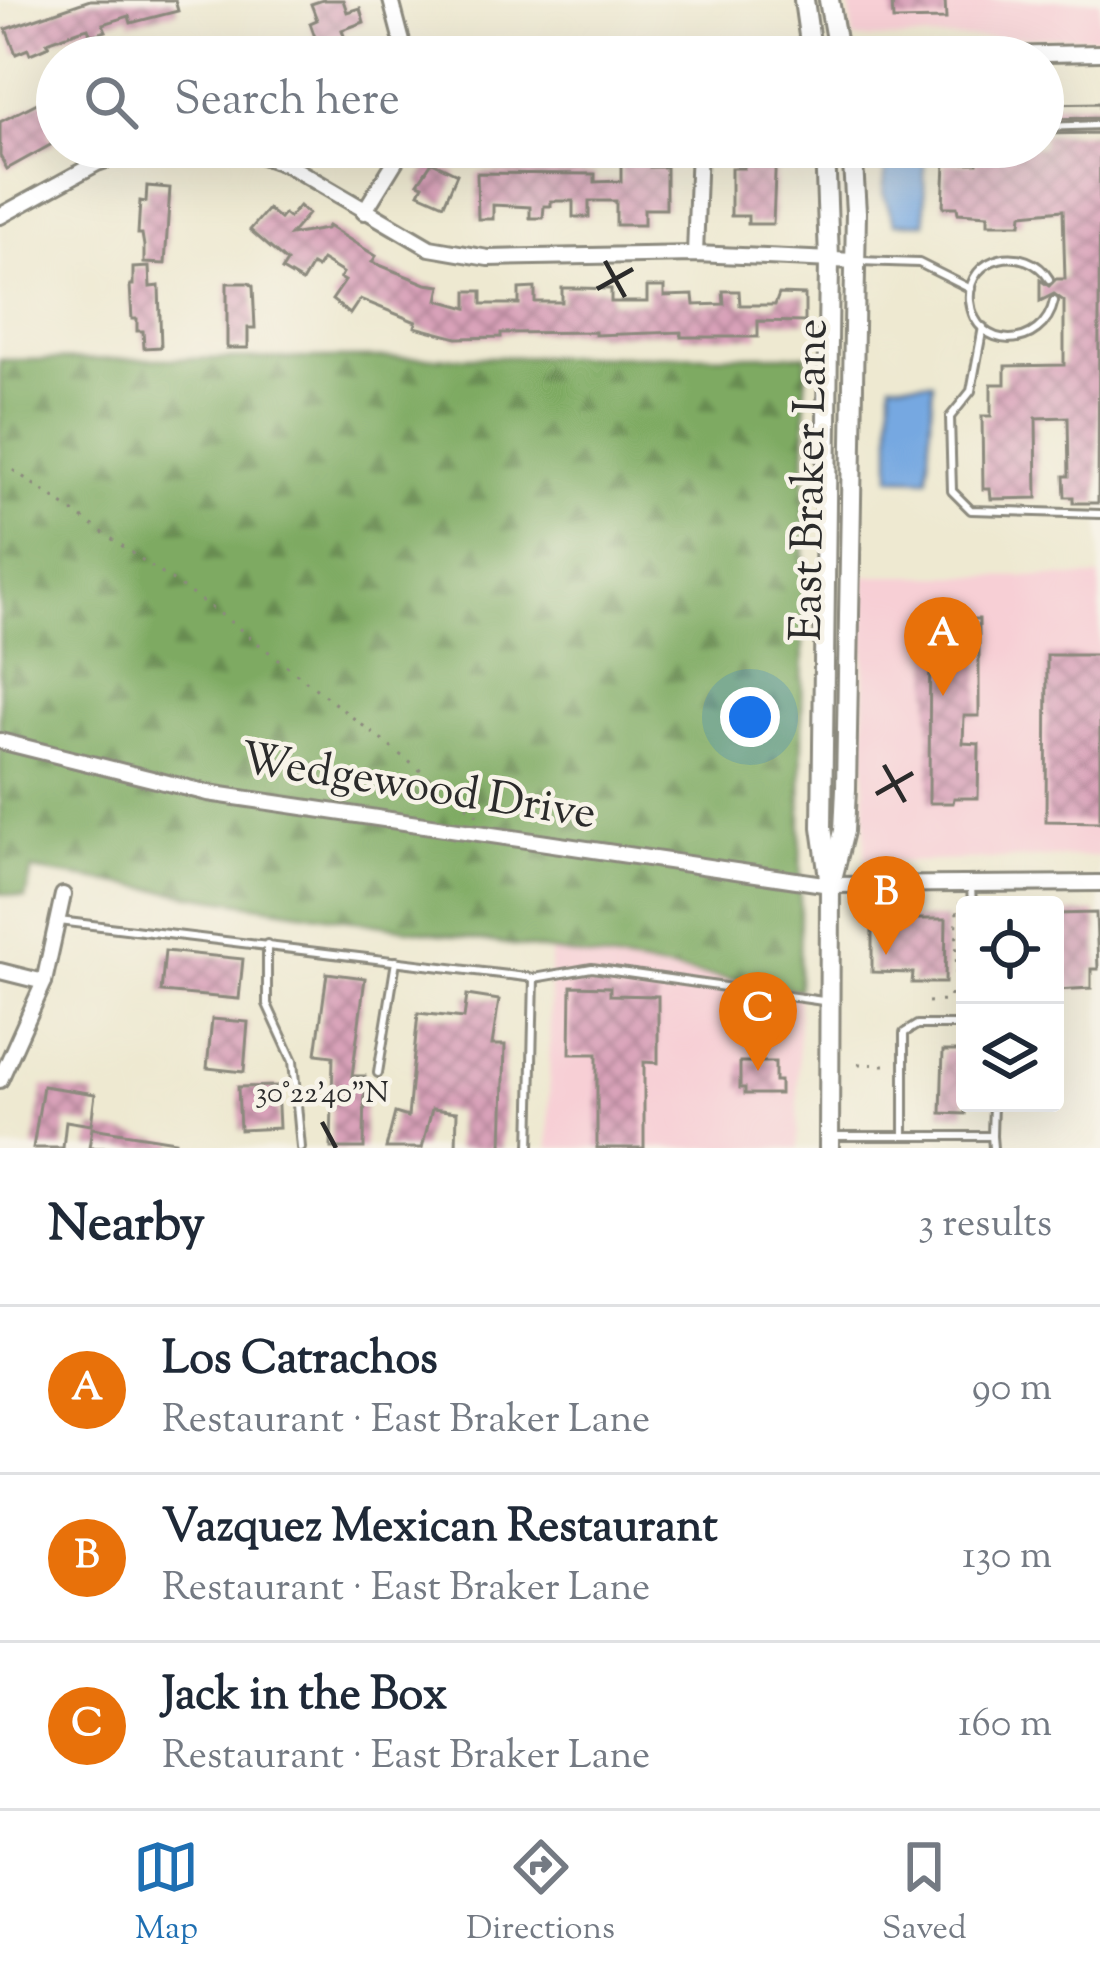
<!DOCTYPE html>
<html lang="en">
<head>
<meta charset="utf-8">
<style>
	body { margin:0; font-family:"Sorts Mill Goudy",serif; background:#f2f2f3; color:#1f2937 }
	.controls { position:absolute; right:36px; bottom:36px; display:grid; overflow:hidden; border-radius:12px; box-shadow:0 12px 48px #0002 }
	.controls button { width:108px; height:108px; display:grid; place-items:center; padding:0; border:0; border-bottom:3px solid #e0e1e3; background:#fff; color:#1f2937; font:60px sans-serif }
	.you { position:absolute; left:750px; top:717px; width:42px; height:42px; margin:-30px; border:9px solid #fff; border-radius:50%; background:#1a73e8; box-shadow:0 0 0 18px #1a73e833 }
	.badge { display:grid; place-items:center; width:78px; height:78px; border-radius:50%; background:#1f6fb2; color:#fff; font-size:39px; font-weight:700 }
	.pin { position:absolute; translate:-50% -99px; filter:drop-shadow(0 3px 6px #0008) }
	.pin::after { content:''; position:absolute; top:63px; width:42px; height:36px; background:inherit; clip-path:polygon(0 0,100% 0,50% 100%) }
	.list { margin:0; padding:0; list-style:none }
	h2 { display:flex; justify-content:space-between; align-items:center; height:156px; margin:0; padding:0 48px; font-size:51px }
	h2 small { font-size:39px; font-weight:400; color:#747a83 }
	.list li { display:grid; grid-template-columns:78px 1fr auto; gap:36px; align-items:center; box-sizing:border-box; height:168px; padding:0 48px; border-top:3px solid #e0e1e3 }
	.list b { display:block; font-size:45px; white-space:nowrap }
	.list p { margin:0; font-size:39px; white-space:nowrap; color:#747a83 }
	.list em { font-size:39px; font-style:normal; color:#747a83 }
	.icon { flex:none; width:66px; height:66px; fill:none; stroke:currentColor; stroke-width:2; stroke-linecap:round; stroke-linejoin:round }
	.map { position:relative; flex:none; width:1100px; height:1148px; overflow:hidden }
	.search { position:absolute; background:#fff; box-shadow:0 12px 48px #0002; left:36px; right:36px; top:36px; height:132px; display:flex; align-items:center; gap:30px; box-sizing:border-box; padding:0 42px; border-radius:66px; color:#747a83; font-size:45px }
	.sheet { height:660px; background:#fff }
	nav { display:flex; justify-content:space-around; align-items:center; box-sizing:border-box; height:168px; border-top:3px solid #e0e1e3; background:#fff; font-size:33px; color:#747a83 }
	nav a { display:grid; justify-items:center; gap:6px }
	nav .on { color:#1f6fb2 }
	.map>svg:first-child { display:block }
	.built { fill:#f7cfd5 }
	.forest { fill:url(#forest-firs); stroke:#546a46; stroke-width:3 }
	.water { fill:#76a8e1; stroke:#506a86; stroke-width:3 }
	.building { fill:url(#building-cross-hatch) }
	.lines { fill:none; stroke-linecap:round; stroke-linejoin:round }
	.service-casing { stroke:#8c8a7e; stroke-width:12 }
	.minor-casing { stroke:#8c8a7e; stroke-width:20 }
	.secondary-casing { stroke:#8c8a7e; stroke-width:24 }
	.path { stroke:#8c8a7e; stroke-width:3; stroke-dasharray:3 9; stroke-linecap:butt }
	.service { stroke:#fff; stroke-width:6 }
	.minor { stroke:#fff; stroke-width:14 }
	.secondary { stroke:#fff; stroke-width:18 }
	.ticks { fill:none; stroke:#2b2b2b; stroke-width:4.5 }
	.labels { text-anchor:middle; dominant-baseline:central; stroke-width:9; stroke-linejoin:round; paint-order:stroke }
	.street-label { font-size:45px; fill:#2b2b2b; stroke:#f7f3e8 }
	.ticks-label { font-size:30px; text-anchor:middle; fill:#2b2b2b; stroke:#f7f3e8; stroke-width:9; stroke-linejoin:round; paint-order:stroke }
</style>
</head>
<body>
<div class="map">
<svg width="1100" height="1148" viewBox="0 0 1100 1148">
	<defs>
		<pattern id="forest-firs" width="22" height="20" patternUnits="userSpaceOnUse" patternTransform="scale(3)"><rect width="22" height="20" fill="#7eaa62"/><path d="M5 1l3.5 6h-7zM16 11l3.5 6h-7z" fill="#678b51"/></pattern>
		<pattern id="building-cross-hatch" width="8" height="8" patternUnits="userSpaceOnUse" patternTransform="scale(3)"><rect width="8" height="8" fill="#d9a2b9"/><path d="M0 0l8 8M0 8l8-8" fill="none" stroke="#b08497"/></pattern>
	</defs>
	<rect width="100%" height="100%" fill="#f7f3e8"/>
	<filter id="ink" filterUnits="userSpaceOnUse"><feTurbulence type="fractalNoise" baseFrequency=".00833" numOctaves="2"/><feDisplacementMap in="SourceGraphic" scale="24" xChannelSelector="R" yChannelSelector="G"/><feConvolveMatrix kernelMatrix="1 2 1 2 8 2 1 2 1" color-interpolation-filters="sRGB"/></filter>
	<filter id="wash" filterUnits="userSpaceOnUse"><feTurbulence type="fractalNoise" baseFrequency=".004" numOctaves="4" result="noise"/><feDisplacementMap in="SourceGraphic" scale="48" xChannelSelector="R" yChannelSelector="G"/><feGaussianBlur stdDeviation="2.7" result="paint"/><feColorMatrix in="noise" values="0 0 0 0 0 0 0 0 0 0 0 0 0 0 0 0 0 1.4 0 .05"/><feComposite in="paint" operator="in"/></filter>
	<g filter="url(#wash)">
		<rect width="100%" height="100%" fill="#eee9d1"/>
		<g class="built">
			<polygon points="848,0 1100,0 1100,37 854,39"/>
			<polygon points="864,576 1100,577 1100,856 865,863"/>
			<polygon points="550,951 799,990 798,1148 549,1148"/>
		</g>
		<polygon class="forest" points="806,355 799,990 32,870 25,898 0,893 0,360"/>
		<g class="water">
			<polygon points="888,152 924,155 925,223 895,223 883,193"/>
			<polygon points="891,382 933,382 928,478 891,477"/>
		</g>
		<g id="blocks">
			<g class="building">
				<polygon points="90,0 175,0 178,11 131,23 129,16 103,24 106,31 91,36 88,28 81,30 47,42 49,46 30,54 28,49 16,54 6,29"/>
				<polygon points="323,0 343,0 347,12 360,8 364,22 342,30 351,57 322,57 310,23 317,20 311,4"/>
				<polygon points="892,0 945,0 946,19 893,20"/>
				<polygon points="51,96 57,108 57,128 48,132 54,143 7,169 0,156 0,122"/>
				<polygon points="1100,103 1100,118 1043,119 1043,104"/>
				<polygon points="1100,133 1098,503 1073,503 1073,497 1065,497 1064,476 1069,476 1068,417 1036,418 1037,498 991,499 990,489 983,489 982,416 991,416 991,384 1005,384 1005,366 1064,365 1064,301 1054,294 1040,301 1040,280 1049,286 1056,279 1065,279 1063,210 1022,214 1021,224 988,224 988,215 958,213 957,207 943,207 945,163 977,163 977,147 1043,147 1043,134"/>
				<polygon points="628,147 649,148 650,167 666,167 666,209 644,209 644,225 616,225 616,201 589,201 589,217 573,217 573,201 551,201 551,206 544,206 543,218 530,218 530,207 493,205 493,219 478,219 477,173 595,174 595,182 621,181 621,149"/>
				<polygon points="764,147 776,149 773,224 748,224 748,216 731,216 731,168 744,168 744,149"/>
				<polygon points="432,162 457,174 444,204 419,193 423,185 418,183"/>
				<polygon points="147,186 170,188 165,264 144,263 144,246 142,234 138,234 140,201 146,202"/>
				<polygon points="299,206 308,214 290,235 326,229 328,226 376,256 372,262 426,284 441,286 438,300 467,308 467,291 482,291 482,304 519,304 519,289 535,288 535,302 562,302 562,288 580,288 611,289 611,302 647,302 647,287 664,287 664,296 693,295 694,305 724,304 723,291 739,291 740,305 775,305 779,294 805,295 805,322 758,321 758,337 681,337 681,332 595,335 595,332 501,333 501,337 457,338 415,327 416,322 360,299 350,314 332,300 345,281 340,278 343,273 322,260 317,268 312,265 302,282 282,270 287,262 250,230 268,209 280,219 284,214 289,218"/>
				<polygon points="149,267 150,287 159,286 161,347 144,348 143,331 137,331 137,319 132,319 130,285 133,285 133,268"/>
				<polygon points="227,283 249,283 253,286 255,328 248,328 248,348 227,348"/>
				<polygon points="930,614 964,614 964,619 979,619 979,716 964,716 963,743 979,744 978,798 954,798 953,803 929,803"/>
				<polygon points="1047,655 1100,655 1100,822 1046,821"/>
				<polygon points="1096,913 1098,969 1091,969 1091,988 1056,990 1056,914"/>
				<polygon points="872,919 946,919 945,983 912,983 913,973 872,972"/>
				<polygon points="165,951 243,959 239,999 161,992"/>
				<polygon points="327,973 365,978 352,1076 365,1076 364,1148 331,1148 333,1056 316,1054"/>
				<polygon points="571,986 610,987 610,995 658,996 658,1063 644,1062 644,1148 597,1148 597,1054 570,1054"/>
				<polygon points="467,995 499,1000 492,1045 505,1045 502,1148 456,1148 457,1112 432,1109 422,1148 386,1148 395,1113 408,1117 418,1013 464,1018"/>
				<polygon points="212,1019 248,1022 244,1072 207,1068"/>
				<polygon points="943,1051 965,1051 965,1114 941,1113"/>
				<polygon points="740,1062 775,1062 775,1081 780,1081 780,1094 745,1094 745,1088 740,1088"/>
				<polygon points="43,1086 95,1094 91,1125 66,1121 63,1148 33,1148"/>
				<polygon points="277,1086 279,1128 240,1130 238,1087"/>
				<polygon points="92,1128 175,1141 175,1148 89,1148"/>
			</g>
		</g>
	</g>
	<g filter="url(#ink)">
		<use href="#blocks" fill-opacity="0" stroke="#8c8a7e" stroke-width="3"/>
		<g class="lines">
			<defs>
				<g id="service">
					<polyline points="1043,127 1100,125"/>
					<polyline points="859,261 919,263 971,289"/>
					<path d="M 1049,279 C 1027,243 966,254 970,301 C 975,352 1043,351 1054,301"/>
					<polyline points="983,327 971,391 950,417 952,491 971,510 1100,514"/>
					<polyline points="971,886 972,905"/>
					<polyline points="59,921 534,978 592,968 823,1001"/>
					<polyline points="267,944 267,1004 293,1061 301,1148"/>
					<polyline points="378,1073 396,961"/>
					<polyline points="833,1136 904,1136 904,1033 917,1025 965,1025"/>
					<polyline points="904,1136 992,1136 993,1148"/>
					<polyline points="992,1136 993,1103"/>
					<polyline points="530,1148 534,978"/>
				</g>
				<g id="minor">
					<polyline points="391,0 406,57"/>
					<polyline points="484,57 514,51"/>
					<polyline points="878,57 1100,53"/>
					<polyline points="236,147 288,165 430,248 488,258 695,254 855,261"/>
					<polyline points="364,212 396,160 400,147"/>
					<polyline points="0,216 97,163 144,147"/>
					<polyline points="695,254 699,147"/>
					<polyline points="0,741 208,793 830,885 1100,883"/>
					<polyline points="0,971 44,982"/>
					<polyline points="0,1080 44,982 63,895"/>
				</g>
				<g id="secondary">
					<polyline points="804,0 812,57"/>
					<polyline points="829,0 839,57"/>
					<polyline points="825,147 829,259 822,827 830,885 829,1148"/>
					<polyline points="833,875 844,831 846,789 856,212 852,147"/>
				</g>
			</defs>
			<use href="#service" class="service-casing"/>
			<use href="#minor" class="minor-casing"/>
			<use href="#secondary" class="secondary-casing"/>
			<g class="path">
				<polyline points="13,470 223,616 481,818"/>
				<polyline points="928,1002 947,1001 956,984 957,904 962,903"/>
				<polyline points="858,1064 885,1065"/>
			</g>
			<use href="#service" class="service"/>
			<use href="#minor" class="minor"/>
			<use href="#secondary" class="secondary"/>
		</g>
	</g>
	<path class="ticks" d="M 605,261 L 625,297M 597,289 L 633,269M 884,765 L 905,802M 876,794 L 913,773M 322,1122 L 336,1148"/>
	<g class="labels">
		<g class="street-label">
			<text transform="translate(812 480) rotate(-89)">East Braker Lane</text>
			<text transform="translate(418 789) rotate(9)">Wedgewood Drive</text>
		</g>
	</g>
	<g class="ticks-label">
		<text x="322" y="1102">30°22'40"N</text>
	</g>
</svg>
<div class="controls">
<button><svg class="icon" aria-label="locate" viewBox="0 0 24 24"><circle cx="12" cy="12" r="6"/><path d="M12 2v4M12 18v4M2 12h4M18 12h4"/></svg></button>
<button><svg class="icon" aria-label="layers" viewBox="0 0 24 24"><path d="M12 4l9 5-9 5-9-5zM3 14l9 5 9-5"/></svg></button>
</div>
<div class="you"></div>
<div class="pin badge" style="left:943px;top:696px;background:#e8710a">A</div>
<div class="pin badge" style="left:886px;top:955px;background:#e8710a">B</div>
<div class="pin badge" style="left:758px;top:1071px;background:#e8710a">C</div>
<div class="search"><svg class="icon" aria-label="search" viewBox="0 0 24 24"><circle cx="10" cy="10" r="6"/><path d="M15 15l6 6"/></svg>Search here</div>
</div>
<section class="sheet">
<h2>Nearby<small>3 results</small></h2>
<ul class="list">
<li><span class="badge" style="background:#e8710a">A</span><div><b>Los Catrachos</b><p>Restaurant · East Braker Lane</p></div><em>90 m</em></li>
<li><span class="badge" style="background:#e8710a">B</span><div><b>Vazquez Mexican Restaurant</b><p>Restaurant · East Braker Lane</p></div><em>130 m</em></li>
<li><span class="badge" style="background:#e8710a">C</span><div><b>Jack in the Box</b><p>Restaurant · East Braker Lane</p></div><em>160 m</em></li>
</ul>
</section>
<nav>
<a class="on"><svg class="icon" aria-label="map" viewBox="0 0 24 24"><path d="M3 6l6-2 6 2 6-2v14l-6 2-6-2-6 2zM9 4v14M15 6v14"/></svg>Map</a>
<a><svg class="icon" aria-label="directions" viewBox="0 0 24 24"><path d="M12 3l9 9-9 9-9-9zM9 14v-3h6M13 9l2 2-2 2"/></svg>Directions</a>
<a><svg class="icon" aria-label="saved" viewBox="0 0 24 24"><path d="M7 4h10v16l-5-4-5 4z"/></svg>Saved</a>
</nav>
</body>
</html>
